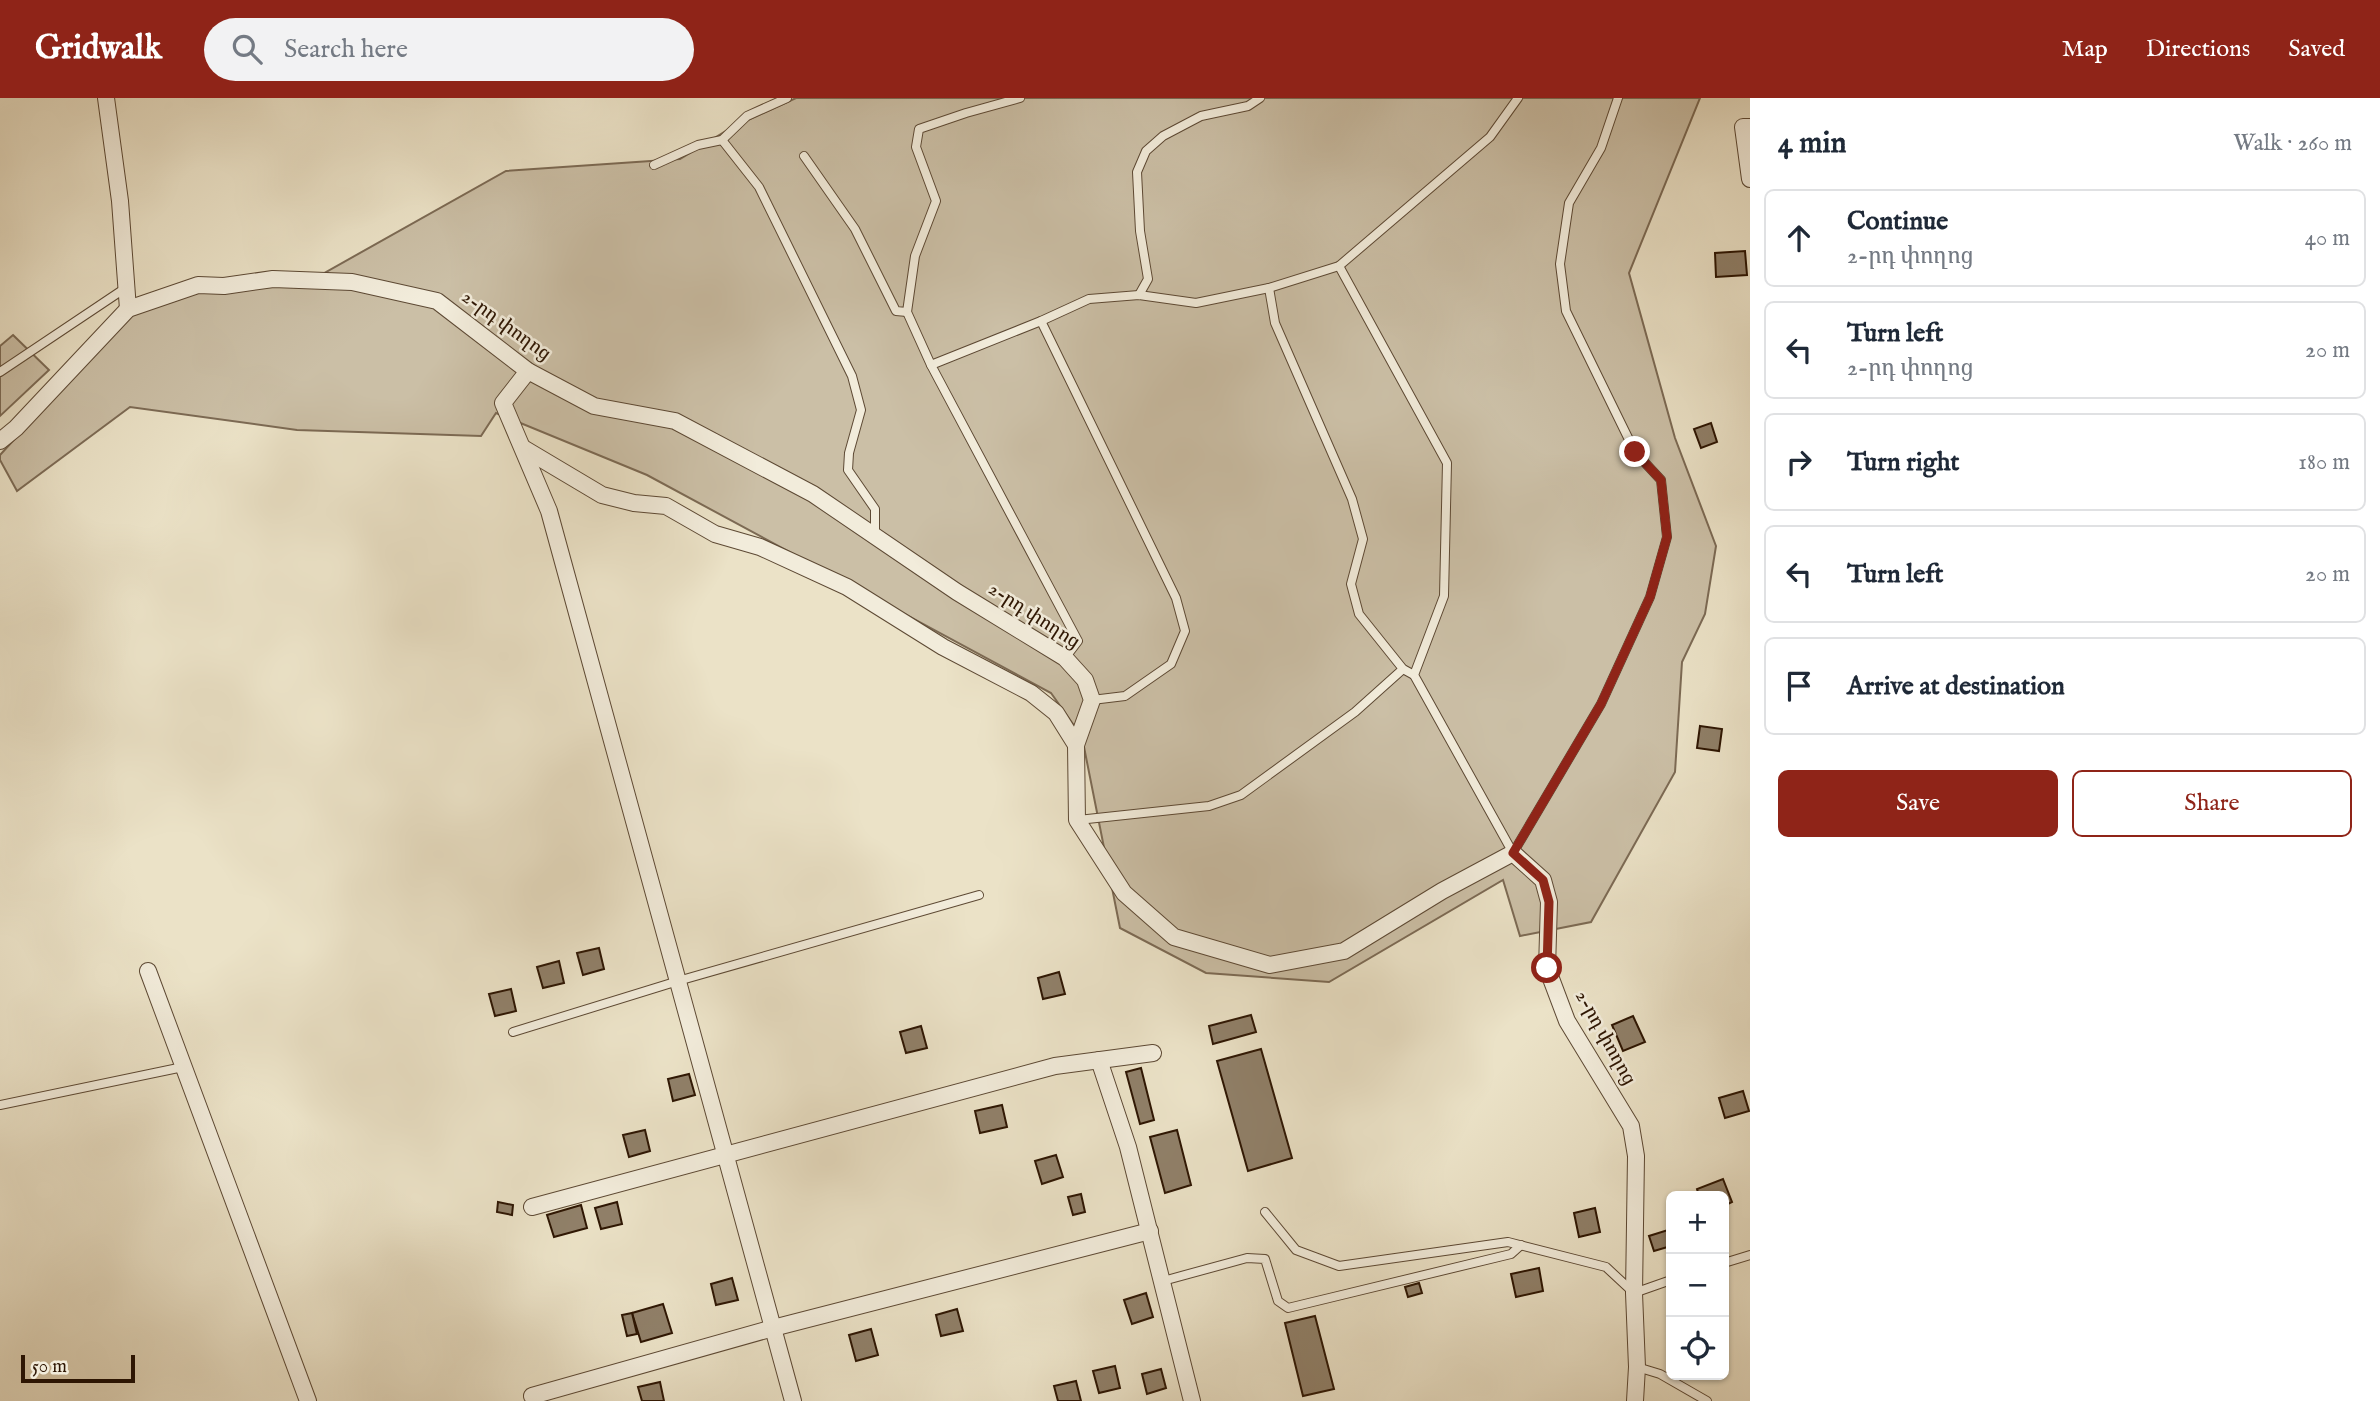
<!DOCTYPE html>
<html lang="en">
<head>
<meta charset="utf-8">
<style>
	body { margin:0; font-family:"IM FELL English","Noto Serif Armenian",serif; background:#f2f2f3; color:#1f2937 }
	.controls { position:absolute; right:21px; bottom:21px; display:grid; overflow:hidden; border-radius:10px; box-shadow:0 2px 5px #0004 }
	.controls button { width:63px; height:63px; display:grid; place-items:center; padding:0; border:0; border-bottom:2px solid #e0e1e3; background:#fff; color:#1f2937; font:35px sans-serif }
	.scale { position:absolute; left:21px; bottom:18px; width:114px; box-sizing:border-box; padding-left:7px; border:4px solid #2e1603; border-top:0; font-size:19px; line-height:24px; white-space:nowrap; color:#2e1603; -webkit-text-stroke:5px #f2ecdb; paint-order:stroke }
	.stop { position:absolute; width:21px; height:21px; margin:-16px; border:5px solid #8f2418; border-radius:50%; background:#fff }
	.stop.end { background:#8f2418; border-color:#fff; box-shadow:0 2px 7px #0008 }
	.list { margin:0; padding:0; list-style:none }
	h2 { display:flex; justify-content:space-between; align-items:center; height:91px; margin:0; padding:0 28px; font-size:30px }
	h2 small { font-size:23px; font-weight:400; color:#747a83 }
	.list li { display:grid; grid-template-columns:46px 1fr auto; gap:21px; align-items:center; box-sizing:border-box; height:98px; margin:0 14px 14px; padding:0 14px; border:2px solid #e0e1e3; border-radius:10px }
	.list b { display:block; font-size:26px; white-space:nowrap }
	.list p { margin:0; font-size:23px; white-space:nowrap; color:#747a83 }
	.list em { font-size:23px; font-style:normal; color:#747a83 }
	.actions { display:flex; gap:14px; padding:21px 28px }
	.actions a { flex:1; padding:16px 0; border:2px solid #8f2418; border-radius:10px; text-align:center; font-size:24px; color:#8f2418 }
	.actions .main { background:#8f2418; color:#fff }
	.icon { flex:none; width:38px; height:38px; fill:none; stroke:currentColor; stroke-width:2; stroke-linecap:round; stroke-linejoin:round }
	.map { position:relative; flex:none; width:1750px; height:1303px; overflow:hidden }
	header { display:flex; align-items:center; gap:42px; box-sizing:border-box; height:98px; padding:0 35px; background:#8f2418; color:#fff }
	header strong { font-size:33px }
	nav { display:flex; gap:38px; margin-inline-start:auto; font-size:24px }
	.search { width:490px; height:63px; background:#f2f2f3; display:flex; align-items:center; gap:18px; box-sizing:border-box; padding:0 24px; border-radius:38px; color:#747a83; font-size:26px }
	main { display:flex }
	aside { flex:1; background:#fff }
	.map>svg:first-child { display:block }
	.green { fill:#cbbfa6; stroke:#7c6a54; stroke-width:2 }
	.building { fill:#908069; stroke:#2e1603; stroke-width:2 }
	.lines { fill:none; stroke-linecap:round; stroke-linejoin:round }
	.service-casing { stroke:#5d4934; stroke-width:10 }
	.minor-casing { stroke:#5d4934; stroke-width:18 }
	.service { stroke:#f2ecdb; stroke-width:8 }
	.minor { stroke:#f2ecdb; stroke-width:16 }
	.route { stroke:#8f2418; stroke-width:9 }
	.labels { text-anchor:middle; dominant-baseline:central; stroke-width:5; stroke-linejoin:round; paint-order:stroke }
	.street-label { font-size:19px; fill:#2e1603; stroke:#f2ecdb }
</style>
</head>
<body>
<header>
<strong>Gridwalk</strong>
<div class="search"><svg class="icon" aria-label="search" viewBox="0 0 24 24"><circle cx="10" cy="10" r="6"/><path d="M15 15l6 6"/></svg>Search here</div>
<nav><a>Map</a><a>Directions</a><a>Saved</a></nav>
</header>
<main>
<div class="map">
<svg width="1750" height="1303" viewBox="0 0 1750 1303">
	<rect width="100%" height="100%" fill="#ebe2c7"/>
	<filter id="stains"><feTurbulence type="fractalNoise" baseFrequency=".00286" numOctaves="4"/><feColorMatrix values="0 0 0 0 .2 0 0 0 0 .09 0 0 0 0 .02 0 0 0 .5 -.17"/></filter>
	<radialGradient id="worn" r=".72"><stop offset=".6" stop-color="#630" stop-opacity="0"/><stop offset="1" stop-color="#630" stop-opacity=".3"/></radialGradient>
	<g class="green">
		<polygon points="796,0 1700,0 1629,175 1675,340 1716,448 1705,516 1682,564 1675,674 1591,824 1520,838 1503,782 1329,884 1206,875 1120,830 1082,639 1051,595 647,377 496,315 481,338 297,332 130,309 17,393 0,362 0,357 130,215 185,195 310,183 506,73 680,61 731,30"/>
		<polygon points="13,237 49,272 0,318 0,248"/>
	</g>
	<g class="building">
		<polygon points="1745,153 1747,177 1716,179 1715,155"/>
		<polygon points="1711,325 1717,344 1701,350 1694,331"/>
		<polygon points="1700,628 1722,631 1719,653 1697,650"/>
		<polygon points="599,850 604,871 583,877 577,855"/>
		<polygon points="559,863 564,885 543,890 537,869"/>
		<polygon points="1059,874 1065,896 1043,901 1038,880"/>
		<polygon points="511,891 516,913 495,918 489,896"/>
		<polygon points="1251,917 1256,934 1213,946 1209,928"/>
		<polygon points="1633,918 1645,944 1623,953 1612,927"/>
		<polygon points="921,928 927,950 906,955 900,934"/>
		<polygon points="1261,951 1292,1060 1248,1073 1217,963"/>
		<polygon points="1141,970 1154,1022 1140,1026 1126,974"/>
		<polygon points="689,976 695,997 673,1003 668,981"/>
		<polygon points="1743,993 1749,1013 1725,1020 1719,1000"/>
		<polygon points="1002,1007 1007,1029 980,1035 975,1013"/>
		<polygon points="645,1032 650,1053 629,1059 623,1037"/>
		<polygon points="1177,1032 1191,1087 1165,1095 1150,1039"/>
		<polygon points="1056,1057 1063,1079 1042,1086 1035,1063"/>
		<polygon points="1723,1081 1732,1104 1724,1108 1724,1098 1699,1098 1697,1091"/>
		<polygon points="1081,1096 1085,1114 1073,1117 1068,1099"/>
		<polygon points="498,1104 513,1107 512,1117 497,1114"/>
		<polygon points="617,1104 622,1126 601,1131 595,1110"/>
		<polygon points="581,1107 587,1130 554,1139 547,1117"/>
		<polygon points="1595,1110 1600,1134 1579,1139 1574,1115"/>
		<polygon points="1671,1131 1671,1148 1654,1153 1649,1138"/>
		<polygon points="1539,1170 1543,1193 1516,1199 1511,1176"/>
		<polygon points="732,1180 738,1202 716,1207 711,1186"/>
		<polygon points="1419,1185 1422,1195 1408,1199 1405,1189"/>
		<polygon points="1146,1195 1153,1219 1132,1226 1124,1202"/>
		<polygon points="663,1206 672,1235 641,1244 632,1215"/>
		<polygon points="957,1211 963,1233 941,1238 936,1217"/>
		<polygon points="632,1215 637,1236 627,1238 622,1217"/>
		<polygon points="1315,1218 1334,1291 1303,1298 1285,1225"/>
		<polygon points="871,1231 878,1257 856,1263 849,1237"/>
		<polygon points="1115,1268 1120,1290 1099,1295 1093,1273"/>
		<polygon points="1161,1271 1166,1290 1147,1296 1142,1276"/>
		<polygon points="1076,1283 1081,1303 1058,1303 1054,1288"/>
		<polygon points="660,1284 664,1303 642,1303 638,1289"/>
	</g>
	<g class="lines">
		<defs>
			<g id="service">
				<polyline points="722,42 759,89 852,278 861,312 849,355 848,372 875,411 875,438"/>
				<polyline points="804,58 855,131 896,213 907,214"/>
				<polyline points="654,67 698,47 722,42 747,18 787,0"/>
				<polyline points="1339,168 1447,365 1444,498 1414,577 1513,755"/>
				<polyline points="1269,190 1275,225 1352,401 1363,441 1351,486 1359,516 1403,571 1414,577"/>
				<polyline points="1139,197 1148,181 1140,133 1137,74 1146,53 1163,38 1201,18 1248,8 1260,0"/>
				<polyline points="1041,223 1176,500 1185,533 1171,566 1125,598 1092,602"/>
				<polyline points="931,267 907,214 915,158 936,103 916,49 919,31 966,15 1020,0"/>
				<polyline points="0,274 127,189"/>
				<polyline points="1065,560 1078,543 931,267 1041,223 1089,201 1139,197 1196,205 1269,190 1339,168 1490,39 1518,0"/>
				<polyline points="1078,722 1209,708 1241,697 1355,614 1403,571"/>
				<polyline points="1513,755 1601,606 1650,499 1667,439 1661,382 1635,354 1566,213 1560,166 1569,105 1601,50 1618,0"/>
				<polyline points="513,934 678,883 979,797"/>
				<polyline points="0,1007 183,969"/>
				<polyline points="1265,1114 1296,1152 1339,1168 1508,1144 1606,1169 1634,1195 1671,1182"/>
				<polyline points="1724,1165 1750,1157"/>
				<polyline points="1163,1183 1247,1160 1265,1161 1278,1203 1288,1210 1511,1156 1521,1147"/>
				<polyline points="1637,1269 1660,1276 1707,1303"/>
			</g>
			<g id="minor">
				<polyline points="106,0 120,103 128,211"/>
				<polyline points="1750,29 1743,29 1750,81"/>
				<polyline points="528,273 503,305 549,413 793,1303"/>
				<polyline points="0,343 16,330 128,211 198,187 224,188 273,181 352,184 437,203 528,273 594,308 675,323 813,396 957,494 1065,560 1085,582 1092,602 1076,647 1077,722 1124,795 1174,839 1270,867 1344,853 1442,793 1513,755 1543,782 1549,804 1547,870 1567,923 1631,1028 1636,1058 1634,1195 1637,1269 1635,1303"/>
				<polyline points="523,350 602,397 634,405 666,408 715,436 760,449 847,489 943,549 1031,595 1056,615 1076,647"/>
				<polyline points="148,873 308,1303"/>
				<polyline points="1099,962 1128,1049 1192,1303"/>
				<polyline points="532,1109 1055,968 1153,955"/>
				<polyline points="532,1298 773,1230 1150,1133"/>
			</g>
		</defs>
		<use href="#service" class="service-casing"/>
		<use href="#minor" class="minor-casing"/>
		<use href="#service" class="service"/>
		<use href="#minor" class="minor"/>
	</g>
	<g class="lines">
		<polyline class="route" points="1547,870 1549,804 1543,782 1513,755 1601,606 1650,499 1667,439 1661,382 1635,354"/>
	</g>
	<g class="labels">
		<g class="street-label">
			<text transform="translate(506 228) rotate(36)">2-րդ փողոց</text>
			<text transform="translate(1034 518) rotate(33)">2-րդ փողոց</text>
			<text transform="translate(1605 940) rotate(61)">2-րդ փողոց</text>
		</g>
	</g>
	<rect width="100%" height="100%" filter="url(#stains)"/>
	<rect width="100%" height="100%" fill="url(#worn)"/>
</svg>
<div class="controls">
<button>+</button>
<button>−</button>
<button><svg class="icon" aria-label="locate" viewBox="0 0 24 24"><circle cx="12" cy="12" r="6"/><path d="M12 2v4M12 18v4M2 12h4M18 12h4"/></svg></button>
</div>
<div class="scale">50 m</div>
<div class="stop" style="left:1547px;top:870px"></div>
<div class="stop end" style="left:1635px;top:354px"></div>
</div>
<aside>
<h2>4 min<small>Walk · 260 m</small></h2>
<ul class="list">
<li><svg class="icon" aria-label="ahead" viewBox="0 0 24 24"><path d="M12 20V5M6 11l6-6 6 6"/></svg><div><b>Continue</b><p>2-րդ փողոց</p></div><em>40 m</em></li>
<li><svg class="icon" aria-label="left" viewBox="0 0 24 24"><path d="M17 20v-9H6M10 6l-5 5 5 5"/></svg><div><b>Turn left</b><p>2-րդ փողոց</p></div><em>20 m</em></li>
<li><svg class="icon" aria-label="right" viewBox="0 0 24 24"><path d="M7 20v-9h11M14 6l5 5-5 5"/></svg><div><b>Turn right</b></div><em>180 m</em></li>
<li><svg class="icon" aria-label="left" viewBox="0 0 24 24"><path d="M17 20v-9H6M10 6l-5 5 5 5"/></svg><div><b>Turn left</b></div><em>20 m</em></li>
<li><svg class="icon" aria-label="arrive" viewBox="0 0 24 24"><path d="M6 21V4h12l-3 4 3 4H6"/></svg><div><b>Arrive at destination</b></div></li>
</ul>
<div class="actions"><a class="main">Save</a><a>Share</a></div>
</aside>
</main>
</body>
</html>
